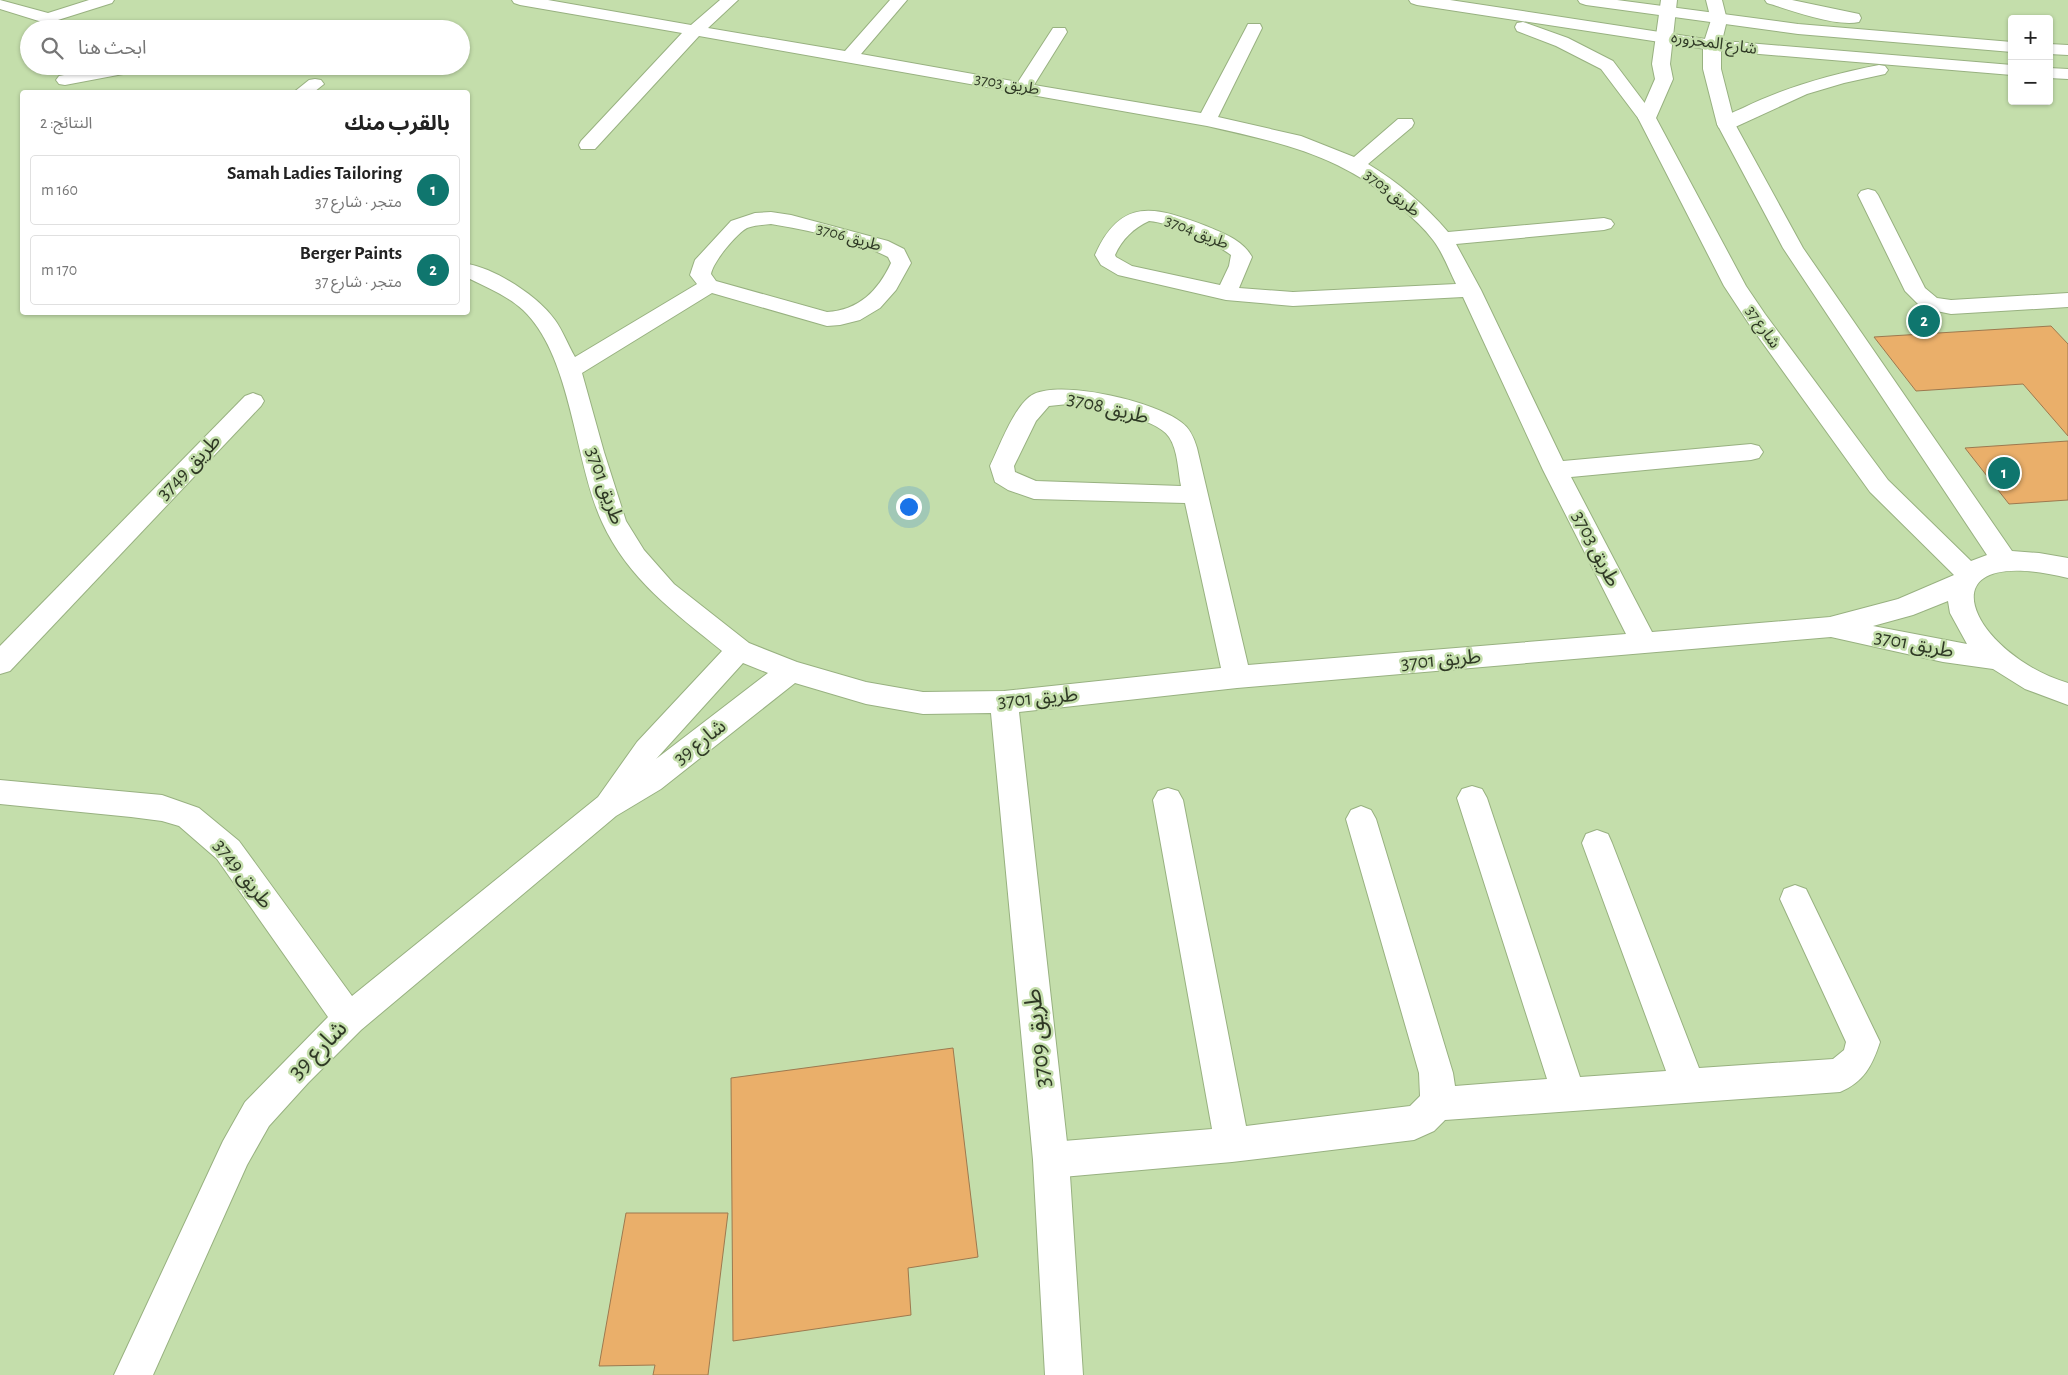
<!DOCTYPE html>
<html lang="ar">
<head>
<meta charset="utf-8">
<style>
	body { margin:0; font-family:"Alegreya Sans","Noto Sans Arabic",sans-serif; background:#f6f6f6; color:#222; direction:rtl }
	.controls { position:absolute; right:15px; top:15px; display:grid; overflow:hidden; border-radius:5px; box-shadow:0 1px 4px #0004 }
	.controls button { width:45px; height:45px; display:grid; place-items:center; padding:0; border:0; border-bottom:1px solid #e0e0e0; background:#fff; color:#222; font:25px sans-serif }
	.you { position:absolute; left:908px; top:506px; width:18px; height:18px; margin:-12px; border:4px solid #fff; border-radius:50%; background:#1a73e8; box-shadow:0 0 0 8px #1a73e833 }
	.badge { display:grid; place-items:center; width:32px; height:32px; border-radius:50%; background:#0f766e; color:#fff; font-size:16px; font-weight:700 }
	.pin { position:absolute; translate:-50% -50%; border:2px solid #fff; box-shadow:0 1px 5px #0006 }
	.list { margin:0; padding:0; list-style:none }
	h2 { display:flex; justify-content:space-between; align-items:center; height:65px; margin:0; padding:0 20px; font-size:21px }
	h2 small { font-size:16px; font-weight:400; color:#767676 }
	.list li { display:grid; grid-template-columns:32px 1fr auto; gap:15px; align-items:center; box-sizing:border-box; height:70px; margin:0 10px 10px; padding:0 10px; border:1px solid #e0e0e0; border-radius:5px }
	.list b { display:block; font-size:19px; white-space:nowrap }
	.list p { margin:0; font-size:16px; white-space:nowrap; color:#767676 }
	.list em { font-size:16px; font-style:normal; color:#767676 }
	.icon { flex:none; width:28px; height:28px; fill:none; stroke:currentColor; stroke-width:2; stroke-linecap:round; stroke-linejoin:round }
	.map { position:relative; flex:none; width:2068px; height:1375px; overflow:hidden; direction:ltr }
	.search { position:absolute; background:#fff; box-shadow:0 1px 4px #0004; left:20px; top:20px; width:450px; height:55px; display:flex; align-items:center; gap:12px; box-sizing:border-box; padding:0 18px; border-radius:28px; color:#767676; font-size:19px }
	.panel { position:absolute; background:#fff; box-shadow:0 1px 4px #0004; left:20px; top:90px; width:450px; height:225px; border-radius:5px; direction:rtl }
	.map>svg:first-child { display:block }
	.building { fill:#eaaf6a; stroke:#9d794f }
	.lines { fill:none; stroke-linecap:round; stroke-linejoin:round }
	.lane-casing { stroke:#98b180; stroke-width:2 }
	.street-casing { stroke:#98b180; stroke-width:2 }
	.secondary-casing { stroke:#98b180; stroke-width:2 }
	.lane { fill:#fff; fill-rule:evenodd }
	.street { fill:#fff; fill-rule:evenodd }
	.secondary { fill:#fff; fill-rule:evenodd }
	.labels { text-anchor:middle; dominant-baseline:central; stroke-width:5; stroke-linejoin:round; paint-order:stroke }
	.far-street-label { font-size:16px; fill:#2f3925; stroke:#c4deab }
	.street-label { font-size:20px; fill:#2f3925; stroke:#c4deab }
	.near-street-label { font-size:24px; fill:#2f3925; stroke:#c4deab }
</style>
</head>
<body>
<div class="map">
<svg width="2068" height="1375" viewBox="0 0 2068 1375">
	<rect width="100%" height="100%" fill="#c4deab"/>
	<g class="building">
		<polygon points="2051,326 2068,344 2068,436 2023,384 1916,391 1874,337"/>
		<polygon points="2068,441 2068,500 2009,504 1965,448"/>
		<polygon points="953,1048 978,1257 908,1268 911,1315 733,1341 731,1078"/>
		<polygon points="626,1213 728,1213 708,1375 653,1375 655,1365 599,1366"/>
	</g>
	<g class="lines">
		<defs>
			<g id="lane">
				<polygon points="1868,189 1875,191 1878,195 1925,288 1937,298 1951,300 2068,293 2068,307 1951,314 1922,308 1905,291 1858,195 1861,191"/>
				<path d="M 1472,786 L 1482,789 L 1487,798 L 1580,1077 L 1666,1071 L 1582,843 L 1586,834 L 1597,830 L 1608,834 L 1612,843 L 1699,1068 L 1833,1059 L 1844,1050 L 1846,1042 L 1780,899 L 1784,889 L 1795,885 L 1806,889 L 1880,1042 C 1872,1066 1864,1082 1840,1092 L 1445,1120 L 1434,1131 L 1414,1140 L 1232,1162 L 1051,1178 L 1039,1172 L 1033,1160 L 1039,1148 L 1051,1142 L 1212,1129 L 1153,800 L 1158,791 L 1168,788 L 1178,791 L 1183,800 L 1246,1126 L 1410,1106 L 1420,1096 L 1419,1073 L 1346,819 L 1351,810 L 1361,806 L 1371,810 L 1376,819 L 1453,1073 L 1455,1086 L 1547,1079 L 1457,798 L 1462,789 Z"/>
			</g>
			<g id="street">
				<polygon points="0,0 48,13 89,0 114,0 112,3 58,20 64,29 47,29 42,22 0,9"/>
				<path d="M 512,0 L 548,0 L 691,25 L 720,0 L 738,0 L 708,28 L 845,51 L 890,0 L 907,0 L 861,54 L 1018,82 L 1053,28 L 1065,28 L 1067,32 L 1034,85 L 1201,113 L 1246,28 L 1248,24 L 1260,24 L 1262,28 L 1218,117 L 1301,136 L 1354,157 L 1398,119 L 1412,119 L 1414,123 L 1412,127 L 1368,164 C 1398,182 1426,206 1448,232 L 1604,218 L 1611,220 L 1614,224 L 1611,228 L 1604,230 L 1456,244 L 1481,290 L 1563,461 L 1751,444 L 1759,446 L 1763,452 L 1759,458 L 1751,460 L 1571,477 L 1652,632 L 1830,617 L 1898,599 L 1954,575 L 1870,492 L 1749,324 L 1724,286 L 1638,118 L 1655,79 L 1652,64 L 1661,0 L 1677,0 L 1670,64 L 1673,79 L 1656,118 L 1746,286 L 1765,314 L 1888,480 L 1971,561 L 1987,555 L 1783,248 L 1717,124 L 1703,69 L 1703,45 L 1711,20 L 1706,0 L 1722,0 L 1727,20 L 1721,45 L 1721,69 L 1735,124 L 1803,248 L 2012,551 L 2039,553 L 2068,558 L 2068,578 C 1915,541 1973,655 2068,683 L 2068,705 L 2025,689 L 1993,669 L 1943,662 L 1831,637 L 1237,688 L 1019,712 L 1069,1160 L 1083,1375 L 1045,1375 L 1033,1160 L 991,713 L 923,714 L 866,704 L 795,683 L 661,789 L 616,816 L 361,1030 L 308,1083 L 269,1126 L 247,1165 L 153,1375 L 114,1375 L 223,1141 L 245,1102 L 328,1017 L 217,859 L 179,826 L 162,821 L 131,817 L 0,804 L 0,780 L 162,795 L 199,808 L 239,841 L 352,996 L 598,797 L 637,742 L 722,651 C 674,612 628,579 602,522 C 574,461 572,356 523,310 C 508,296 486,287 468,278 L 468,264 C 496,269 538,296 555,320 C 563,331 568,345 575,357 L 697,284 L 690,275 L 695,260 L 731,221 L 755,213 L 771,212 L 791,215 L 888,241 L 904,249 L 911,263 L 896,290 L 880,308 L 860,320 L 840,325 L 827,326 L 712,293 L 582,373 L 604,452 L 626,521 L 644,550 L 674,584 L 749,643 L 797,662 L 866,682 L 923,692 L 1004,691 L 1221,668 L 1185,503 L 1034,499 L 1008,490 L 995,482 L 990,466 C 999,448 1015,403 1034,394 C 1065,380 1155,402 1181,422 C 1190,428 1194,438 1197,448 L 1248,665 L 1626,634 L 1543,470 L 1463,297 L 1293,306 L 1226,300 L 1118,275 L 1101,265 L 1095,255 C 1121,196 1156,207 1206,226 C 1223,233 1243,240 1252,257 L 1239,288 L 1293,292 L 1456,284 C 1449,270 1443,253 1433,240 C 1424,228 1413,218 1401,208 C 1342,155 1282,143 1207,126 L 699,36 L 595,149 L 581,149 L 579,145 L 581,141 L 682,33 L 520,5 L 514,3 ZM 1149,221 C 1172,223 1212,241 1231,255 L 1229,266 L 1220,285 L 1132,266 L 1116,257 L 1115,255 C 1122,239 1134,228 1149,221 ZM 771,224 C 808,230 855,240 888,257 L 891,263 C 878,291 859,310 827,312 L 716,281 L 711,274 C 713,262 736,234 747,228 C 755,225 763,225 771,224 ZM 1068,404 C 1091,407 1156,417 1169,437 C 1178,450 1178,472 1181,486 L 1036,481 L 1015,472 L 1014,466 L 1036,421 L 1049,406 ZM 1948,601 L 1950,613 L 1967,644 L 1873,626 L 1913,615 ZM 743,663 L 768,673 L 656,759 L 657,758 Z"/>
				<polygon points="110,66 148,66 145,70 139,71 65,85 59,84 56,80 59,76"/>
				<polygon points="315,79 321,80 324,84 314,92 294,92 309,80"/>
				<polygon points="253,393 261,396 264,401 261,406 10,671 0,674 0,646 245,396"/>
			</g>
			<g id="secondary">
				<polygon points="1409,0 1450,0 1712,40 2012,65 2012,75 1712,50 1417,5 1411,3"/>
				<polygon points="1578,0 1617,0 1798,24 2012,42 2012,52 1798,34 1586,5 1580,3"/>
				<path d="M 1765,0 L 1792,0 L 1859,14 L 1861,18 L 1859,22 C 1835,27 1791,10 1767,3 Z"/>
				<polygon points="1523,22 1568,38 1613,61 1656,118 1653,122 1641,122 1601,69 1556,46 1517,31 1515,27 1517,23"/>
				<polygon points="2049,44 2068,45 2068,55 2049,54"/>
				<path d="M 1879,65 L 1885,66 L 1888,70 L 1885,74 L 1844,83 L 1807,94 L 1733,128 L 1719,128 L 1717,124 C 1722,116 1734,112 1743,108 C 1786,87 1832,74 1879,65 Z"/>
				<polygon points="2049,68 2068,69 2068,79 2049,78"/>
			</g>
		</defs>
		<use href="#lane" class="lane-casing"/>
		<use href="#street" class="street-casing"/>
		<use href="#secondary" class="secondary-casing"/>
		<use href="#lane" class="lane"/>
		<use href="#street" class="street"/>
		<use href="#secondary" class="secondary"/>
	</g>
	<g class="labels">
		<g class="far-street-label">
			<text transform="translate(1714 43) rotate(8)">شارع المحزوره</text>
			<text transform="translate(1007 84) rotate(10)">طريق 3703</text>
			<text transform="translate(1392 193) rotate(38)">طريق 3703</text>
			<text transform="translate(1197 232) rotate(22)">طريق 3704</text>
			<text transform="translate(849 237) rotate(16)">طريق 3706</text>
			<text transform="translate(1763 327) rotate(55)">شارع 37</text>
		</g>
		<g class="street-label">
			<text transform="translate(1108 408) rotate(14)">طريق 3708</text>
			<text transform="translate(189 467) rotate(-46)">طريق 3749</text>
			<text transform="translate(605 486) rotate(71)">طريق 3701</text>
			<text transform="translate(1596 549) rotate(63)">طريق 3703</text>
			<text transform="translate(1914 644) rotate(11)">طريق 3701</text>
			<text transform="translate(1441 660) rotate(-5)">طريق 3701</text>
			<text transform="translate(1038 698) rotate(-5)">طريق 3701</text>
			<text transform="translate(700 742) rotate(-38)">شارع 39</text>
			<text transform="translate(243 874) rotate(52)">طريق 3749</text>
		</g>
		<g class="near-street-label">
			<text transform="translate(1038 1038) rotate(-96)">طريق 3709</text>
			<text transform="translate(318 1050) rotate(-45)">شارع 39</text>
		</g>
	</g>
</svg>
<div class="controls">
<button>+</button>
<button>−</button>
</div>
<div class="you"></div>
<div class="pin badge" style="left:2004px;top:473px">1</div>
<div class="pin badge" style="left:1924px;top:321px">2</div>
<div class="search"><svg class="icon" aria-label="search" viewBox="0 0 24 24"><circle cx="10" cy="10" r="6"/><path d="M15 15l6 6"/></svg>ابحث هنا</div>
<section class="panel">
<h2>بالقرب منك<small>النتائج: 2</small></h2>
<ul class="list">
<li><span class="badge">1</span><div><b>Samah Ladies Tailoring</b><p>متجر · شارع 37</p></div><em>160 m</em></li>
<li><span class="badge">2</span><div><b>Berger Paints</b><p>متجر · شارع 37</p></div><em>170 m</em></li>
</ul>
</section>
</div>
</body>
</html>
